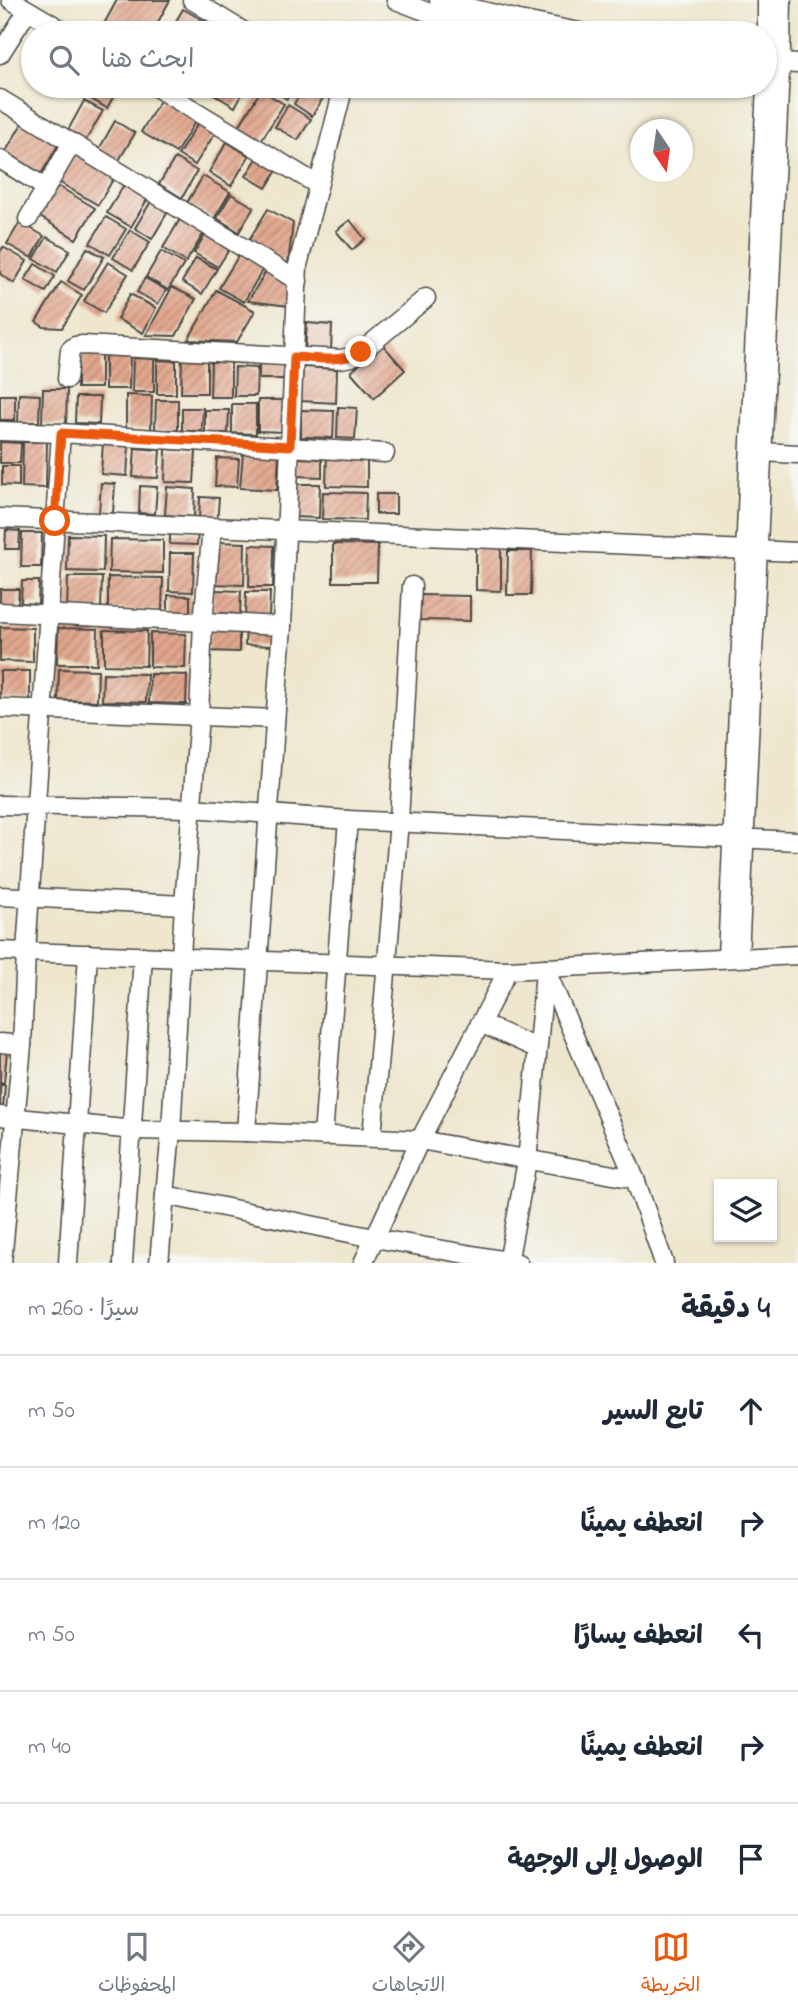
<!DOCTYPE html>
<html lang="ar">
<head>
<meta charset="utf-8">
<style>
	body { margin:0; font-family:"Indie Flower","Playpen Sans Arabic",sans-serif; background:#f6f6f7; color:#1f2937; direction:rtl }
	.controls { position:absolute; right:21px; bottom:21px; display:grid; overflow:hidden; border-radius:0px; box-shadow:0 2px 5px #0004 }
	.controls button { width:63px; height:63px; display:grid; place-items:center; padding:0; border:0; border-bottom:2px solid #e0e1e3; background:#fff; color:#1f2937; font:35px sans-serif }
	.compass { position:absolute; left:630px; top:119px; width:63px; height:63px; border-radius:50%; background:#fff; box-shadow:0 2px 5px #0004; rotate:167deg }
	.stop { position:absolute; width:21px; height:21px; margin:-16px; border:5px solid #ea580c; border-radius:50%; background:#fff }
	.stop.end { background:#ea580c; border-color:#fff; box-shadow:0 2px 7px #0008 }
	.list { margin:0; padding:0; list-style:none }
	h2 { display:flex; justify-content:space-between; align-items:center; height:91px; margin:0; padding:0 28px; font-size:30px }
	h2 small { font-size:23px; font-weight:400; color:#747a83 }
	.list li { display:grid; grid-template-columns:46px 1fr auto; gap:21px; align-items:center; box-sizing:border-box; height:112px; padding:0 28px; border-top:2px solid #e0e1e3 }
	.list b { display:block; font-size:26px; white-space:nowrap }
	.list em { font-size:23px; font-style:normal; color:#747a83 }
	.icon { flex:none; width:38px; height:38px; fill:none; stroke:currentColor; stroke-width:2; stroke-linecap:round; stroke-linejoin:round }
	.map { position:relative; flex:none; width:798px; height:1263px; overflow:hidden; direction:ltr }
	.search { position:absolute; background:#fff; box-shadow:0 2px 5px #0004; left:21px; right:21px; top:21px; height:77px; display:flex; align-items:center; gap:18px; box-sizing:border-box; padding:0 24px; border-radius:38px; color:#747a83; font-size:26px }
	.sheet { height:651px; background:#fff }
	nav { display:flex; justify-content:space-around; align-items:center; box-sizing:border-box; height:98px; border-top:2px solid #e0e1e3; background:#fff; font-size:19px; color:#747a83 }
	nav a { display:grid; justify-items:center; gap:4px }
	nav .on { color:#ea580c }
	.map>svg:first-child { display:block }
	.building { fill:url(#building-hatch) }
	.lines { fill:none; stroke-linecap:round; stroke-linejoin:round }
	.minor-casing { stroke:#484743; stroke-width:21 }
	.minor { stroke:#fff; stroke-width:18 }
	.route { stroke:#ea580c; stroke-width:9 }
</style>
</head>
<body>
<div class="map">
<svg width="798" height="1263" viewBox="0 0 798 1263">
	<defs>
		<pattern id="building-hatch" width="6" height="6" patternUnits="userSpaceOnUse" patternTransform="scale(1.75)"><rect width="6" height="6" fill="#e2a78e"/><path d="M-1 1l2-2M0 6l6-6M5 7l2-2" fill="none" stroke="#b78874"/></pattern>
	</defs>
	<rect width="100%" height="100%" fill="#f6f6f2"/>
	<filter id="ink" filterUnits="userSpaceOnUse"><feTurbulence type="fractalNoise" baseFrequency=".0143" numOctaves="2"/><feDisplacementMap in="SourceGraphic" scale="14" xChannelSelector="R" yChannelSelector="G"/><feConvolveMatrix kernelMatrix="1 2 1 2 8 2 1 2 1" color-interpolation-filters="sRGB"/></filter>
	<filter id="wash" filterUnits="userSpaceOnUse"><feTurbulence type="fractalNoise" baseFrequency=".00686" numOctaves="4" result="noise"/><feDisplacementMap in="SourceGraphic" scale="28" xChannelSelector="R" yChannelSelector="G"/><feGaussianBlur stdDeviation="1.57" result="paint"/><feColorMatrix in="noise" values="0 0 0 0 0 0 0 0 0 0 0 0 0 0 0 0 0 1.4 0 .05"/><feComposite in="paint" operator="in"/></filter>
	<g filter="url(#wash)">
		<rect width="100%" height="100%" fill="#eee6cd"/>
		<g id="blocks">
			<g class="building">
				<polygon points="117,0 170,0 152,33 99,33"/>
				<polygon points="183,9 225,33 169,33"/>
				<polygon points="94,86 119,86 107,108 88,97"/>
				<polygon points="220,86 236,86 244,90 235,107 215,95"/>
				<polygon points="266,86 295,86 287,99"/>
				<polygon points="304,87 323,98 312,116 294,104"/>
				<polygon points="261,90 284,104 259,144 237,130"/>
				<polygon points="161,99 196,120 176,153 141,132"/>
				<polygon points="84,101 103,111 85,142 67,132"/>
				<polygon points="288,105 311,119 298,140 275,127"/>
				<polygon points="24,120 61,140 40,176 3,156"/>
				<polygon points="115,121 135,133 118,162 98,151"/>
				<polygon points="198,123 215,133 195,165 178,155"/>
				<polygon points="227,142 249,156 231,186 209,172"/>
				<polygon points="75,152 115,176 98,205 57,181"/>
				<polygon points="259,155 279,167 266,188 246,176"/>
				<polygon points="175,158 197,171 182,198 159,184"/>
				<polygon points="203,176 230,192 214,219 187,203"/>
				<polygon points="125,183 148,198 131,227 107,213"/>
				<polygon points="56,185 95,208 76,239 37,215"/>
				<polygon points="231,194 254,207 239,232 217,218"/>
				<polygon points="153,198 170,208 152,239 135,228"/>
				<polygon points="268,209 293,223 288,264 247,243"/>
				<polygon points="183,214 207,228 186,262 163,248"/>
				<polygon points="106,217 126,229 110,255 90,243"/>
				<polygon points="350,220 365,239 352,250 336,231"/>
				<polygon points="20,222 44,236 32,258 7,244"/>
				<polygon points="130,230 150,242 133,270 113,258"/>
				<polygon points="208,230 232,245 218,267 194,253"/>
				<polygon points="47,237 70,250 57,272 34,259"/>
				<polygon points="3,247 27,261 14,283 0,274 0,252"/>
				<polygon points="87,248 104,257 84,290 68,281"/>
				<polygon points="161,251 184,264 168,290 146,277"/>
				<polygon points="240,253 264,267 244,302 219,288"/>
				<polygon points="196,258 217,269 202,294 182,282"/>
				<polygon points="108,262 128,274 104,313 84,301"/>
				<polygon points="35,264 55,276 46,292 25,280"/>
				<polygon points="268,268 290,283 290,306 248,301"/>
				<polygon points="145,278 166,290 158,304 137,292"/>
				<polygon points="61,282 82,295 62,328 44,327 36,322"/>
				<polygon points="172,287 196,299 176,336 146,335"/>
				<polygon points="216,290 255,311 237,342 188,340"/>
				<polygon points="130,294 156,308 143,333 117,319"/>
				<polygon points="307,323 332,325 331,351 305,350"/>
				<polygon points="382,344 405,370 374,398 351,372"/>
				<rect x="77" y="354" width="24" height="34"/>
				<polygon points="105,356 130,356 129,389 105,389"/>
				<polygon points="182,356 207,356 207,393 181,393"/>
				<polygon points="133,358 154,359 154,392 132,392"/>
				<polygon points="157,360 176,361 176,394 157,394"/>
				<polygon points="259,361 286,362 286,379 259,379"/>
				<polygon points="211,362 231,362 231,397 210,397"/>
				<polygon points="235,367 257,368 256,396 234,396"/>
				<polygon points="303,367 337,369 336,403 301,401"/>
				<polygon points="43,389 67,389 66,425 42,424"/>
				<polygon points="19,394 40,395 39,422 18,422"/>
				<rect x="0" y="395" width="15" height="25"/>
				<polygon points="126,395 152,396 151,429 126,429"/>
				<polygon points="76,397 100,397 99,424 75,423"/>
				<polygon points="156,400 178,400 178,430 155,430"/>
				<polygon points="258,400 283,400 283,432 258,431"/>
				<polygon points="232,404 256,404 256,434 232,433"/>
				<polygon points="338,407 357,408 355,439 337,438"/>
				<polygon points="182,408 203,408 202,431 182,431"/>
				<polygon points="205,410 229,410 228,433 205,433"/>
				<polygon points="301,410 334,411 333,438 301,437"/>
				<polygon points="0,442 21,443 20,463 0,463"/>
				<polygon points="23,442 47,442 46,488 22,487"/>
				<polygon points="103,442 129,444 127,476 101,474"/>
				<polygon points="135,448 160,450 158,478 133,477"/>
				<polygon points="166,449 196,451 194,483 165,482"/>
				<polygon points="243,453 279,454 277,490 240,488"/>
				<polygon points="327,454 367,454 367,487 326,486"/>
				<polygon points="217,458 239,459 237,487 215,486"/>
				<polygon points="297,458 322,459 322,477 297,476"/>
				<polygon points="2,466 19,466 19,486 2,485"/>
				<polygon points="101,483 115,484 113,513 99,513"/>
				<polygon points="295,484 320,484 319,518 294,517"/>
				<polygon points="140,486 157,487 155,514 139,513"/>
				<polygon points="167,487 195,489 194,517 165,515"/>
				<polygon points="323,492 366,493 365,520 322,519"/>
				<rect x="376" y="494" width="20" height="20"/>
				<polygon points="200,497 219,498 217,523 199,522"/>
				<polygon points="6,530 20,531 19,549 5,549"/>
				<polygon points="170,532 198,532 197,545 170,544"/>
				<polygon points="22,533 42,533 41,567 21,567"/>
				<polygon points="68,535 104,536 103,572 67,571"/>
				<polygon points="110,539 163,540 163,573 109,572"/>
				<polygon points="215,542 245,543 244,585 214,584"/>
				<polygon points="333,544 378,545 377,582 333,582"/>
				<polygon points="476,544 501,544 501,591 476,590"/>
				<polygon points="250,545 274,546 273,587 249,587"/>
				<polygon points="508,551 532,551 531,595 507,595"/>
				<polygon points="170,553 194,553 193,592 169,591"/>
				<polygon points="68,577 102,577 101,610 67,610"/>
				<polygon points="108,577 163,578 162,611 108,610"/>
				<polygon points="22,581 39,581 38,604 21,603"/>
				<polygon points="0,589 19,589 18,608 0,608"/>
				<polygon points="213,590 241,591 240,614 213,613"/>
				<polygon points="246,592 270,592 269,618 245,617"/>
				<polygon points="168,595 190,596 190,616 168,615"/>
				<polygon points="420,595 470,596 470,621 420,620"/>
				<polygon points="0,627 33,628 33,662 0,661"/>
				<polygon points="58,628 98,629 97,664 57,664"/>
				<polygon points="209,628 239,629 239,652 208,651"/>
				<polygon points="246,629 273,629 273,646 245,645"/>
				<polygon points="104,630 147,631 146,666 104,665"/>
				<polygon points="150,633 186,634 185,668 150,667"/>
				<polygon points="59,669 98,670 97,701 58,700"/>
				<polygon points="0,671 30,671 30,701 0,700"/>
				<polygon points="103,673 147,674 146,702 102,701"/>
				<polygon points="150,674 187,675 186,704 149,703"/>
				<polygon points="0,1052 7,1052 4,1083 0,1083"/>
				<polygon points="0,1085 5,1085 3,1109 0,1109"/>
			</g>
		</g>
	</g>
	<g filter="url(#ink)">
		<use href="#blocks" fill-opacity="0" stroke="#484743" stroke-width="2"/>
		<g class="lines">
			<defs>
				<g id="minor">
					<polyline points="11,0 67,33"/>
					<polyline points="192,0 246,33"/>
					<polyline points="396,0 435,15 507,33"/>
					<polyline points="439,0 519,20 584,33"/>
					<polyline points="0,54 28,10"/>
					<polyline points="768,62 798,64"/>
					<polyline points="154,86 318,185"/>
					<polyline points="0,99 298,281"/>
					<polyline points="0,159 46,188"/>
					<polyline points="28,219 72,143"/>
					<polyline points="67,379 70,350 75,346 83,345 340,359 352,357 361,352 426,298"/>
					<polyline points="0,431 61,433"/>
					<polyline points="762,452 798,454"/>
					<polyline points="0,518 798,552"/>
					<polyline points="0,612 282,626"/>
					<polyline points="0,708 275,719"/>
					<polyline points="0,805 192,808 348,820 798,841"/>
					<polyline points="0,896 184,905"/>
					<polyline points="0,951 508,970 798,955"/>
					<polyline points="727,957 767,62 767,0"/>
					<polyline points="739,957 781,48 782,0"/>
					<polyline points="545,968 635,1179 664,1263"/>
					<polyline points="480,1023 536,1048"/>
					<polyline points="0,1043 22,1045"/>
					<polyline points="0,1116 133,1130 246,1132 420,1140 635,1179"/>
					<polyline points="246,1132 282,626 298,265 341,97 331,86"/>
					<polyline points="323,1136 348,820"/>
					<polyline points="372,1137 399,821 412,586"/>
					<polyline points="165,1195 171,1131 184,905 199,716 203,622 212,528"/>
					<polyline points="2,1263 22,1045 26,952 61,433 385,453"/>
					<polyline points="68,1263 88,954"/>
					<polyline points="123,1263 143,956"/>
					<polyline points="159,1263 165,1195 374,1238 518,1263"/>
					<polyline points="363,1263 420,1140 508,970"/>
					<polyline points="508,1263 527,1161 545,972"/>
				</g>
			</defs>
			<use href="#minor" class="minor-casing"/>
			<use href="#minor" class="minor"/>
		</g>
	</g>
	<g class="lines" filter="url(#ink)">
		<path class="route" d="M 55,521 L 61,433 L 290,446 L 294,357 C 316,358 341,363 361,352"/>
	</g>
</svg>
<div class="controls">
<button><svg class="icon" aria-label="layers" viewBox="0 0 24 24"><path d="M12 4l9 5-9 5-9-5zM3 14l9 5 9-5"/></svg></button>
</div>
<svg class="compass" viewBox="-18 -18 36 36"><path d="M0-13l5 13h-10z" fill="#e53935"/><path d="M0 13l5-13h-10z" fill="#747a83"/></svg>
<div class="stop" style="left:55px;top:521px"></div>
<div class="stop end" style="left:361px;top:352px"></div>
<div class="search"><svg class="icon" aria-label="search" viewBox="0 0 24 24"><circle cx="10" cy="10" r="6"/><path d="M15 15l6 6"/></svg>ابحث هنا</div>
</div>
<section class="sheet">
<h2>4 دقيقة<small>سيرًا · 260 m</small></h2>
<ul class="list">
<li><svg class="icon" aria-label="ahead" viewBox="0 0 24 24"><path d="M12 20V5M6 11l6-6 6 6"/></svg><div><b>تابع السير</b></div><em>50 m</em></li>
<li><svg class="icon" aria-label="right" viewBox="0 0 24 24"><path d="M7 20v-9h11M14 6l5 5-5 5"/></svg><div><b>انعطف يمينًا</b></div><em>120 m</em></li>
<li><svg class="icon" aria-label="left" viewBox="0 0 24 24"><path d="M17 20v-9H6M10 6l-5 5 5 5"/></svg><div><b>انعطف يسارًا</b></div><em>50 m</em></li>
<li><svg class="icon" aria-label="right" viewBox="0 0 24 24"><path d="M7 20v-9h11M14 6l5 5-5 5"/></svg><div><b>انعطف يمينًا</b></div><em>40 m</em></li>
<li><svg class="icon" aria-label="arrive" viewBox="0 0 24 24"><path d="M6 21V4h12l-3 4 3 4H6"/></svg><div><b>الوصول إلى الوجهة</b></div></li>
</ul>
</section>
<nav>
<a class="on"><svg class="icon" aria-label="map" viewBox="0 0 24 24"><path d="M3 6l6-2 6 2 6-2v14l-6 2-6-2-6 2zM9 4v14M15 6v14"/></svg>الخريطة</a>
<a><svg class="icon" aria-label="directions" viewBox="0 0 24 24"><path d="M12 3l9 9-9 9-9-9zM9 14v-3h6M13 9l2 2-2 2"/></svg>الاتجاهات</a>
<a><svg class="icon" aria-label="saved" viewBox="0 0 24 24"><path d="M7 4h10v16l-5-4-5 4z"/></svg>المحفوظات</a>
</nav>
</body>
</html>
